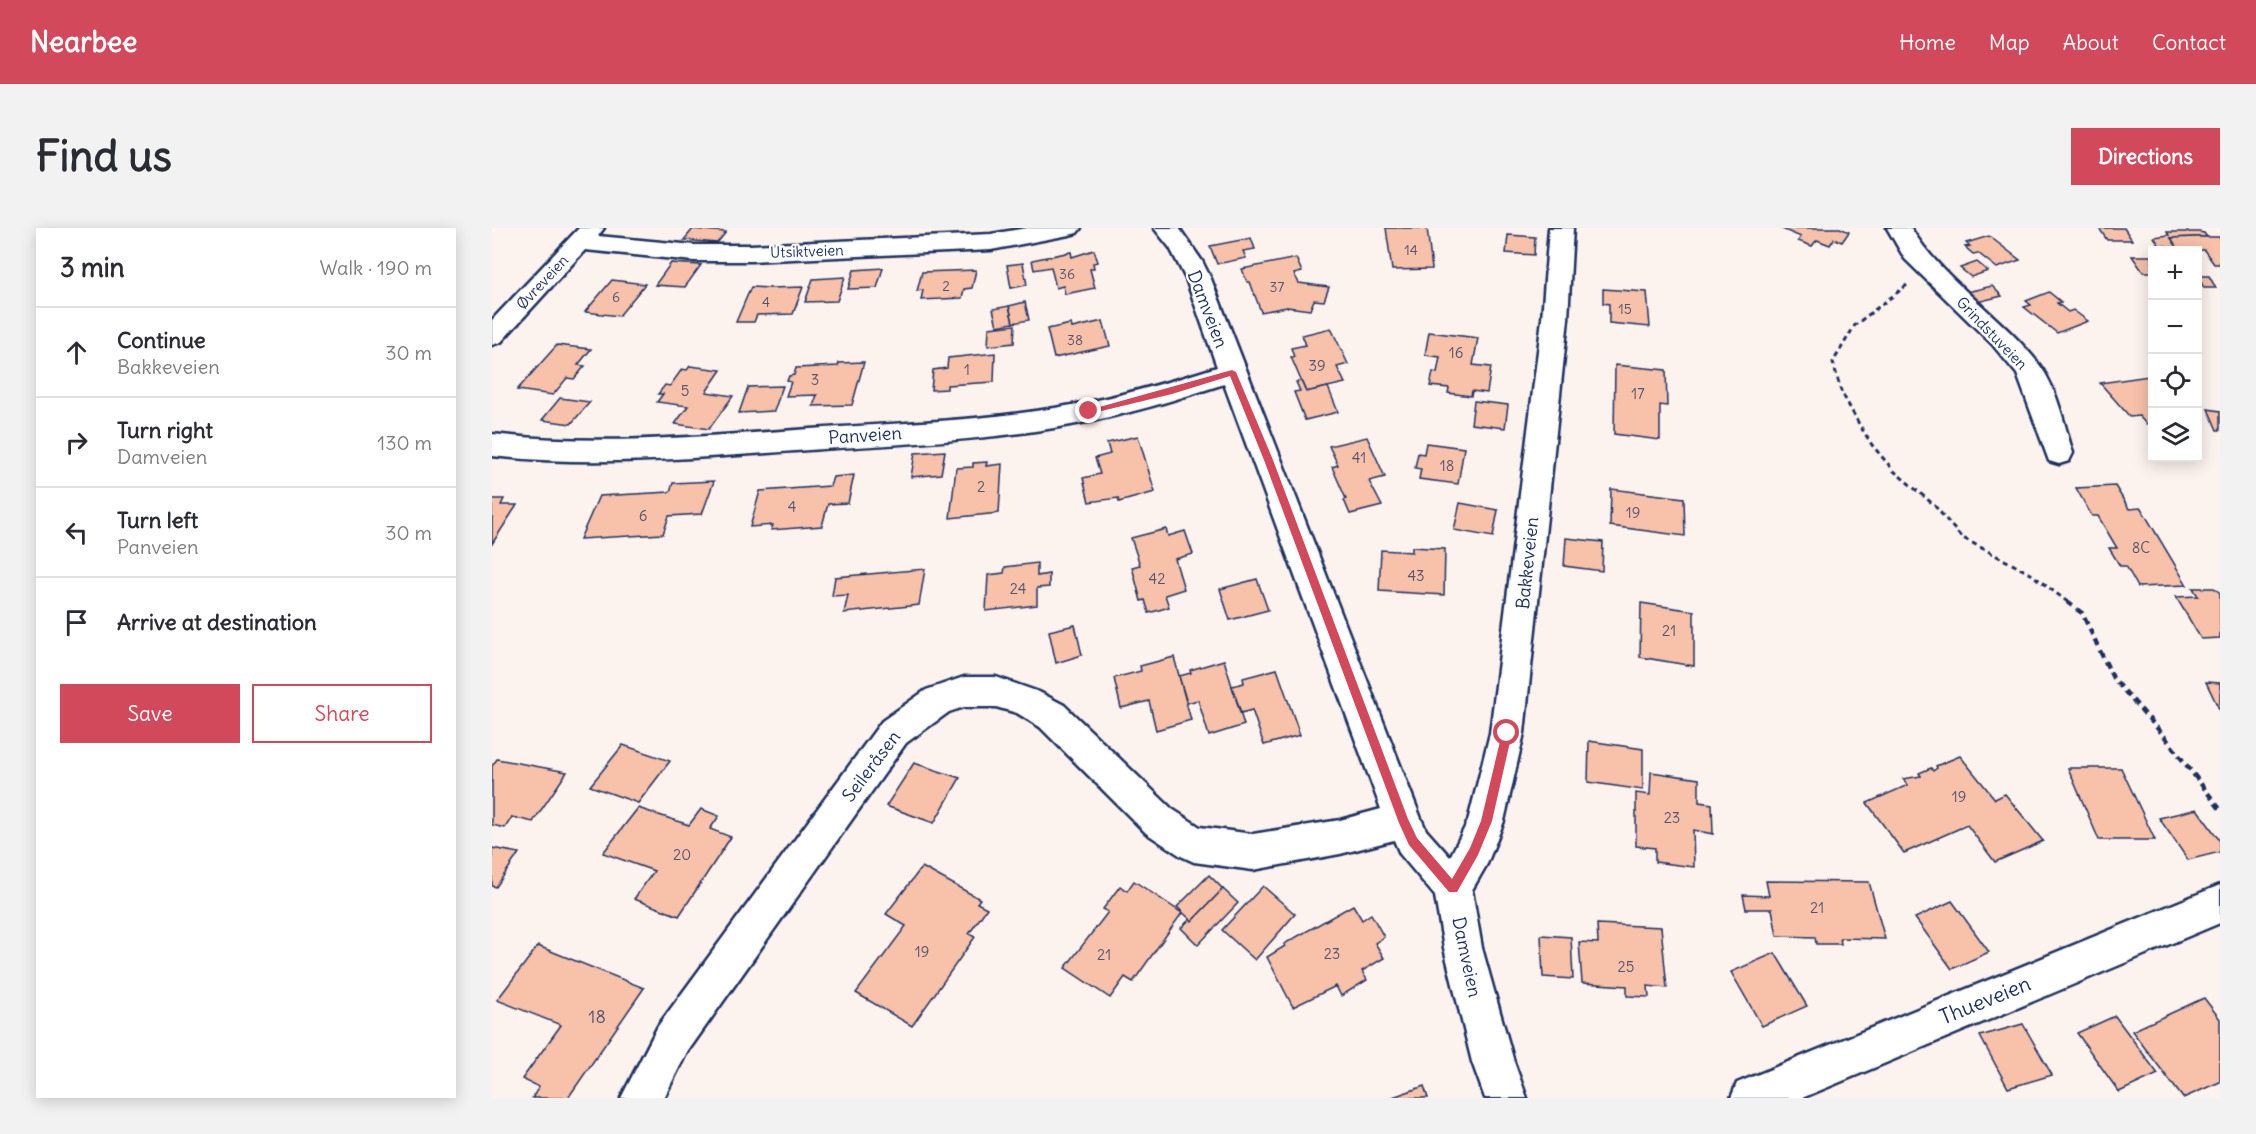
<!DOCTYPE html>
<html lang="en">
<head>
<meta charset="utf-8">
<style>
	body { margin:0; font-family:Delius,sans-serif; background:#f2f2f3; color:#2b2b33 }
	.controls { position:absolute; right:18px; top:18px; display:grid; overflow:hidden; border-radius:0px; box-shadow:0 3px 15px #0003 }
	.controls button { width:54px; height:54px; display:grid; place-items:center; padding:0; border:0; border-bottom:2px solid #e1e1e2; background:#fff; color:#2b2b33; font:30px sans-serif }
	.stop { position:absolute; width:18px; height:18px; margin:-14px; border:4px solid #d1495b; border-radius:50%; background:#fff }
	.stop.end { background:#d1495b; border-color:#fff; box-shadow:0 2px 6px #0008 }
	.list { margin:0; padding:0; list-style:none }
	h2 { display:flex; justify-content:space-between; align-items:center; height:78px; margin:0; padding:0 24px; font-size:26px }
	h2 small { font-size:20px; font-weight:400; color:#7c7c81 }
	.list li { display:grid; grid-template-columns:39px 1fr auto; gap:18px; align-items:center; box-sizing:border-box; height:90px; padding:0 24px; border-top:2px solid #e1e1e2 }
	.list b { display:block; font-size:22px; white-space:nowrap }
	.list p { margin:0; font-size:20px; white-space:nowrap; color:#7c7c81 }
	.list em { font-size:20px; font-style:normal; color:#7c7c81 }
	.actions { display:flex; gap:12px; padding:18px 24px }
	.actions a { flex:1; padding:14px 0; border:2px solid #d1495b; border-radius:0px; text-align:center; font-size:21px; color:#d1495b }
	.actions .main { background:#d1495b; color:#fff }
	.icon { flex:none; width:33px; height:33px; fill:none; stroke:currentColor; stroke-width:2; stroke-linecap:round; stroke-linejoin:round }
	.map { position:relative; flex:none; width:1728px; height:870px; overflow:hidden; border-radius:0px }
	header { display:flex; align-items:center; gap:36px; box-sizing:border-box; height:84px; padding:0 30px; background:#d1495b; color:#fff }
	header strong { font-size:28px }
	nav { display:flex; gap:33px; margin-inline-start:auto; font-size:21px }
	.intro { display:flex; align-items:center; justify-content:space-between; box-sizing:border-box; height:144px; padding:0 36px }
	h1 { margin:0; font-size:42px }
	.button { padding:15px 27px; border-radius:0px; background:#d1495b; color:#fff; font-size:21px; font-weight:700 }
	main { display:flex; gap:36px; padding:0 36px }
	aside { flex:1; background:#fff; border-radius:0px; box-shadow:0 3px 15px #0003 }
	.map>svg:first-child { display:block }
	.building { fill:#f7c1aa; stroke:#1b2f5e; stroke-width:1.5 }
	.lines { fill:none; stroke-linecap:round; stroke-linejoin:round }
	.minor-casing { stroke:#1b2f5e; stroke-width:5 }
	.path-far1 { stroke:#1b2f5e; stroke-width:3; stroke-dasharray:5 4; stroke-linecap:butt }
	.path { stroke:#1b2f5e; stroke-width:4.5; stroke-dasharray:7 5; stroke-linecap:butt }
	.minor { fill:#fff; fill-rule:evenodd }
	.route { fill:#d1495b }
	.labels { text-anchor:middle; dominant-baseline:central; stroke-width:4.5; stroke-linejoin:round; paint-order:stroke }
	.far-number-label { font-size:14px; fill:#525471 }
	.far-street-label { font-size:15px; fill:#1b2f5e; stroke:#fff }
	.number-label { font-size:15px; fill:#525471 }
	.street-label { font-size:18px; fill:#1b2f5e; stroke:#fff }
	.near-number-label { font-size:18px; fill:#525471 }
	.near-street-label { font-size:21px; fill:#1b2f5e; stroke:#fff }
</style>
</head>
<body>
<header>
<strong>Nearbee</strong>
<nav><a>Home</a><a>Map</a><a>About</a><a>Contact</a></nav>
</header>
<div class="intro"><h1>Find us</h1><a class="button">Directions</a></div>
<main>
<aside>
<h2>3 min<small>Walk · 190 m</small></h2>
<ul class="list">
<li><svg class="icon" aria-label="ahead" viewBox="0 0 24 24"><path d="M12 20V5M6 11l6-6 6 6"/></svg><div><b>Continue</b><p>Bakkeveien</p></div><em>30 m</em></li>
<li><svg class="icon" aria-label="right" viewBox="0 0 24 24"><path d="M7 20v-9h11M14 6l5 5-5 5"/></svg><div><b>Turn right</b><p>Damveien</p></div><em>130 m</em></li>
<li><svg class="icon" aria-label="left" viewBox="0 0 24 24"><path d="M17 20v-9H6M10 6l-5 5 5 5"/></svg><div><b>Turn left</b><p>Panveien</p></div><em>30 m</em></li>
<li><svg class="icon" aria-label="arrive" viewBox="0 0 24 24"><path d="M6 21V4h12l-3 4 3 4H6"/></svg><div><b>Arrive at destination</b></div></li>
</ul>
<div class="actions"><a class="main">Save</a><a>Share</a></div>
</aside>
<div class="map">
<svg width="1728" height="870" viewBox="0 0 1728 870">
	<rect width="100%" height="100%" fill="#fdf3ee"/>
	<filter id="ink" filterUnits="userSpaceOnUse"><feTurbulence type="fractalNoise" baseFrequency=".0167" numOctaves="2"/><feDisplacementMap in="SourceGraphic" scale="12" xChannelSelector="R" yChannelSelector="G"/><feConvolveMatrix kernelMatrix="1 2 1 2 8 2 1 2 1" color-interpolation-filters="sRGB"/></filter>
	<g filter="url(#ink)">
		<g class="building">
			<polygon points="894,0 935,0 940,41 900,42"/>
			<polygon points="1291,0 1348,0 1357,4 1350,14 1342,11 1338,17 1325,12 1320,18 1306,13 1309,9 1290,1"/>
			<polygon points="1607,0 1632,0 1640,12 1615,12"/>
			<polygon points="201,1 234,4 225,15 192,12"/>
			<polygon points="1675,4 1707,4 1712,5 1715,9 1679,10 1687,21 1676,21 1674,18 1668,18 1662,9 1677,7"/>
			<polygon points="1016,7 1043,9 1042,27 1014,25"/>
			<polygon points="1497,8 1528,32 1505,40 1486,25 1481,26 1473,19 1478,18 1474,15"/>
			<polygon points="1703,9 1728,9 1728,36 1722,36 1712,22 1687,22 1679,10"/>
			<polygon points="759,10 763,21 751,23 754,30 725,36 718,18"/>
			<polygon points="602,22 606,34 601,35 602,40 598,41 603,60 573,66 571,58 564,60 559,39 542,42 540,32 579,24 580,29"/>
			<polygon points="1640,28 1660,28 1660,44 1651,44"/>
			<polygon points="804,30 810,44 802,46 807,55 837,59 832,73 822,72 818,82 795,79 769,84 758,54 755,54 750,41"/>
			<polygon points="1485,34 1496,43 1479,49 1468,40"/>
			<polygon points="179,35 209,37 193,59 163,57"/>
			<polygon points="531,35 535,57 519,60 515,37"/>
			<polygon points="391,40 385,60 356,61 362,42"/>
			<polygon points="484,42 480,60 472,61 470,70 429,72 431,62 425,63 430,44"/>
			<polygon points="1706,48 1717,48 1724,60 1712,60"/>
			<polygon points="353,49 345,73 313,74 321,51"/>
			<polygon points="120,52 153,56 127,88 93,84"/>
			<polygon points="1500,58 1510,68 1485,74 1475,64"/>
			<polygon points="259,59 278,60 311,59 301,86 265,87 262,94 244,94"/>
			<polygon points="1111,61 1155,64 1158,99 1117,95 1117,76 1111,75"/>
			<polygon points="1557,64 1569,74 1565,75 1576,84 1581,82 1596,93 1565,105 1532,79 1539,77 1534,73"/>
			<polygon points="533,74 537,92 521,95 517,78"/>
			<polygon points="517,78 521,95 505,98 501,81"/>
			<polygon points="611,93 618,118 562,130 555,101 579,96 580,100"/>
			<polygon points="523,97 522,115 496,118 497,100"/>
			<polygon points="839,100 856,136 845,139 853,155 814,164 799,129 802,129 799,120 814,117 810,107"/>
			<polygon points="937,104 986,110 981,137 999,139 995,165 980,163 979,168 956,165 957,160 938,158 941,144 945,145 948,129 933,127"/>
			<polygon points="65,117 99,121 86,137 93,138 82,151 75,150 61,167 25,162"/>
			<polygon points="503,125 502,154 455,157 455,161 439,162 441,142 455,140 456,130"/>
			<polygon points="372,134 360,177 321,178 325,167 294,168 299,154 295,153 297,148 302,147 304,140 346,138 347,135"/>
			<polygon points="1123,137 1174,142 1175,178 1168,177 1168,212 1122,206"/>
			<polygon points="198,138 229,142 214,164 241,168 217,201 183,196 196,178 165,174 171,166 166,166 173,157 178,158 190,141 195,142"/>
			<polygon points="1657,148 1660,152 1660,194 1654,196 1647,188 1638,189 1608,155"/>
			<polygon points="809,153 814,164 836,159 846,184 813,192 802,164 808,163 804,154"/>
			<polygon points="291,158 282,183 247,185 256,159"/>
			<polygon points="68,170 98,174 79,196 50,192"/>
			<polygon points="982,173 1016,177 1013,200 979,196"/>
			<polygon points="1716,181 1728,183 1728,202 1725,202"/>
			<polygon points="646,208 663,264 627,274 626,270 597,274 591,250 608,246 603,230 618,226 615,215"/>
			<polygon points="875,209 893,249 877,253 890,278 858,286 852,272 854,271 840,239 846,237 837,218"/>
			<polygon points="934,215 972,220 966,256 927,251 929,241 923,240 926,225 932,226"/>
			<polygon points="453,223 449,246 419,249 423,225"/>
			<polygon points="495,234 494,238 510,236 507,285 458,290 464,240 481,239 481,235"/>
			<polygon points="362,247 356,275 336,276 330,298 279,302 281,297 258,299 268,263 338,258 341,249"/>
			<polygon points="222,253 210,286 177,288 171,306 88,311 107,268 178,264 181,255"/>
			<polygon points="1623,258 1637,281 1649,280 1695,357 1646,359 1634,338 1628,338 1617,320 1625,320 1606,288 1600,288 1584,260"/>
			<polygon points="1119,261 1192,270 1193,308 1118,298"/>
			<polygon points="0,271 12,271 9,277 25,277 0,316"/>
			<polygon points="968,275 1006,282 1001,309 962,302"/>
			<polygon points="674,301 676,308 693,303 701,326 683,331 692,361 673,367 677,379 657,385 653,372 649,373 640,339 648,337 639,310"/>
			<polygon points="1074,310 1111,314 1110,343 1072,338"/>
			<polygon points="920,319 953,321 952,367 887,363 889,322 920,324"/>
			<polygon points="545,335 545,348 557,346 557,359 545,360 545,377 494,383 496,347 512,345 513,339"/>
			<polygon points="433,341 427,377 352,385 356,367 340,368 343,349"/>
			<polygon points="765,351 776,382 738,392 728,361"/>
			<polygon points="1701,360 1722,360 1728,365 1728,410 1709,411 1684,369 1706,368"/>
			<polygon points="1149,375 1202,383 1202,438 1148,429"/>
			<polygon points="583,397 590,427 564,435 557,403"/>
			<polygon points="682,429 699,492 664,502 657,473 629,480 622,450 649,443 648,438"/>
			<polygon points="732,432 752,497 717,508 706,472 695,475 687,448 699,445 698,442"/>
			<polygon points="785,441 808,507 772,517 760,482 749,485 740,458 752,455 751,450"/>
			<polygon points="1714,454 1728,455 1728,483"/>
			<polygon points="1097,513 1151,521 1151,562 1096,554"/>
			<polygon points="131,517 178,533 146,575 98,558"/>
			<polygon points="1468,528 1503,571 1513,566 1551,613 1503,634 1475,597 1412,625 1375,575 1416,557 1411,551 1429,548 1427,545 1439,540 1441,543 1445,540 1444,538"/>
			<polygon points="5,531 75,544 41,594 20,589 13,600 0,597 0,538"/>
			<polygon points="422,535 468,550 442,595 394,578"/>
			<polygon points="1576,540 1629,540 1663,612 1607,612"/>
			<polygon points="1159,544 1207,551 1207,574 1220,576 1221,606 1201,602 1202,639 1163,634 1163,620 1144,618 1144,565 1158,567"/>
			<polygon points="146,580 197,597 209,581 227,588 218,601 239,609 187,688 142,671 162,643 111,625"/>
			<polygon points="1705,581 1728,613 1728,624 1696,632 1667,590"/>
			<polygon points="0,620 27,625 4,659 0,658"/>
			<polygon points="430,639 488,671 485,675 495,680 477,706 483,709 420,798 364,765 414,698 394,686"/>
			<polygon points="717,647 731,661 700,693 685,679"/>
			<polygon points="642,653 690,685 641,754 633,749 618,770 573,740 616,684 611,681 628,658 635,663"/>
			<polygon points="1274,653 1377,654 1393,711 1348,710 1349,716 1324,716 1323,709 1285,708 1280,681 1254,681 1251,667 1277,668"/>
			<polygon points="771,658 803,686 763,732 730,702"/>
			<polygon points="731,661 746,675 706,717 689,700 698,691 700,693"/>
			<polygon points="1460,673 1497,724 1460,741 1423,690"/>
			<polygon points="861,677 870,692 879,686 892,709 883,715 892,730 870,743 875,752 849,768 844,758 801,779 775,729 793,718 792,716"/>
			<polygon points="1105,696 1169,699 1175,760 1156,758 1157,769 1135,768 1135,758 1090,755 1087,714 1106,715"/>
			<polygon points="1049,707 1079,709 1081,751 1051,749"/>
			<polygon points="46,718 152,760 76,870 40,870 47,859 30,851 69,797 5,772"/>
			<polygon points="1283,725 1315,778 1270,798 1239,744"/>
			<polygon points="1712,770 1728,791 1728,854 1691,870 1640,803"/>
			<polygon points="1623,788 1666,846 1627,864 1585,805"/>
			<polygon points="1531,796 1560,847 1516,860 1488,808"/>
			<polygon points="932,858 936,870 898,870"/>
		</g>
		<g class="lines">
			<defs>
				<g id="minor">
					<polygon points="87,0 112,0 106,8 202,17 259,17 499,6 535,0 589,0 585,5 577,7 499,22 259,33 202,33 93,22 9,114 0,117 0,92"/>
					<path d="M 662,0 L 687,0 L 710,33 L 719,51 L 928,588 L 934,602 L 958,629 L 976,593 L 998,505 L 1050,91 L 1057,0 L 1081,0 L 1076,91 L 1032,505 L 1012,593 L 995,636 L 980,662 L 990,720 L 1022,834 L 1035,870 L 993,870 L 980,834 L 952,720 L 943,668 L 908,626 L 902,612 L 848,626 L 761,642 L 702,634 L 689,628 L 654,605 L 548,499 L 525,485 L 504,479 L 472,479 L 457,484 L 414,515 L 194,826 L 172,870 L 129,870 L 166,798 L 390,493 L 434,462 L 472,449 L 504,449 L 547,464 L 572,477 L 680,581 L 708,599 L 761,606 L 848,592 L 889,581 L 732,156 C 682,172 631,188 579,197 C 488,214 395,216 303,223 C 202,230 101,239 0,228 L 0,206 C 102,218 203,209 304,202 C 396,195 490,194 580,177 C 630,168 678,154 725,139 L 694,51 L 678,20 Z"/>
					<path d="M 1395,0 L 1419,0 C 1451,53 1508,86 1546,135 C 1565,159 1572,196 1581,225 L 1577,233 L 1567,236 L 1557,233 L 1525,146 L 1500,116 L 1413,31 Z"/>
					<polygon points="1728,657 1728,695 1310,870 1239,870 1245,855"/>
				</g>
			</defs>
			<use href="#minor" class="minor-casing"/>
			<polyline class="path-far1" points="1415,57 1363,97 1341,134 1349,163 1367,196 1380,217 1402,243 1442,277 1469,309 1539,346 1577,375"/>
			<polyline class="path" points="1575,374 1590,385 1621,450 1673,509 1728,581"/>
			<use href="#minor" class="minor"/>
		</g>
	</g>
	<polygon class="route" points="740,142 744,144 781,232 916,591 925,610 960,651 978,620 989,593 1010,505 1015,500 1020,505 1000,593 986,627 965,664 957,664 917,617 907,595 772,232 738,148 680,166 597,186 593,183"/>
	<g class="labels">
		<g class="far-number-label">
			<text x="919" y="22">14</text>
			<text x="575" y="46">36</text>
			<text x="454" y="58">2</text>
			<text x="785" y="59">37</text>
			<text x="124" y="69">6</text>
			<text x="274" y="74">4</text>
			<text x="1133" y="81">15</text>
			<text x="583" y="112">38</text>
		</g>
		<g class="far-street-label">
			<text transform="translate(315 23) rotate(-2)">Utsiktveien</text>
			<text transform="translate(50 54) rotate(-47)">Øvreveien</text>
			<text transform="translate(1500 105) rotate(46)">Grindstuveien</text>
		</g>
		<g class="number-label">
			<text x="964" y="124">16</text>
			<text x="825" y="137">39</text>
			<text x="475" y="141">1</text>
			<text x="323" y="151">3</text>
			<text x="193" y="162">5</text>
			<text x="1146" y="165">17</text>
			<text x="867" y="229">41</text>
			<text x="955" y="237">18</text>
			<text x="489" y="258">2</text>
			<text x="300" y="278">4</text>
			<text x="1141" y="284">19</text>
			<text x="151" y="287">6</text>
			<text x="1649" y="319">8C</text>
			<text x="924" y="347">43</text>
			<text x="665" y="350">42</text>
			<text x="526" y="360">24</text>
			<text x="1177" y="402">21</text>
			<text x="1467" y="568">19</text>
			<text x="1180" y="589">23</text>
			<text x="190" y="626">20</text>
			<text x="1325" y="679">21</text>
			<text x="430" y="723">19</text>
			<text x="840" y="725">23</text>
			<text x="612" y="726">21</text>
			<text x="1134" y="738">25</text>
		</g>
		<g class="street-label">
			<text transform="translate(716 81) rotate(69)">Damveien</text>
			<text transform="translate(373 207) rotate(-4)">Panveien</text>
			<text transform="translate(1035 335) rotate(-84)">Bakkeveien</text>
			<text transform="translate(379 538) rotate(-53)">Seileråsen</text>
			<text transform="translate(975 729) rotate(78)">Damveien</text>
		</g>
		<g class="near-number-label">
			<text x="105" y="788">18</text>
		</g>
		<g class="near-street-label">
			<text transform="translate(1493 772) rotate(-22)">Thueveien</text>
		</g>
	</g>
</svg>
<div class="controls">
<button>+</button>
<button>−</button>
<button><svg class="icon" aria-label="locate" viewBox="0 0 24 24"><circle cx="12" cy="12" r="6"/><path d="M12 2v4M12 18v4M2 12h4M18 12h4"/></svg></button>
<button><svg class="icon" aria-label="layers" viewBox="0 0 24 24"><path d="M12 4l9 5-9 5-9-5zM3 14l9 5 9-5"/></svg></button>
</div>
<div class="stop" style="left:1015px;top:505px"></div>
<div class="stop end" style="left:597px;top:183px"></div>
</div>
</main>
</body>
</html>
